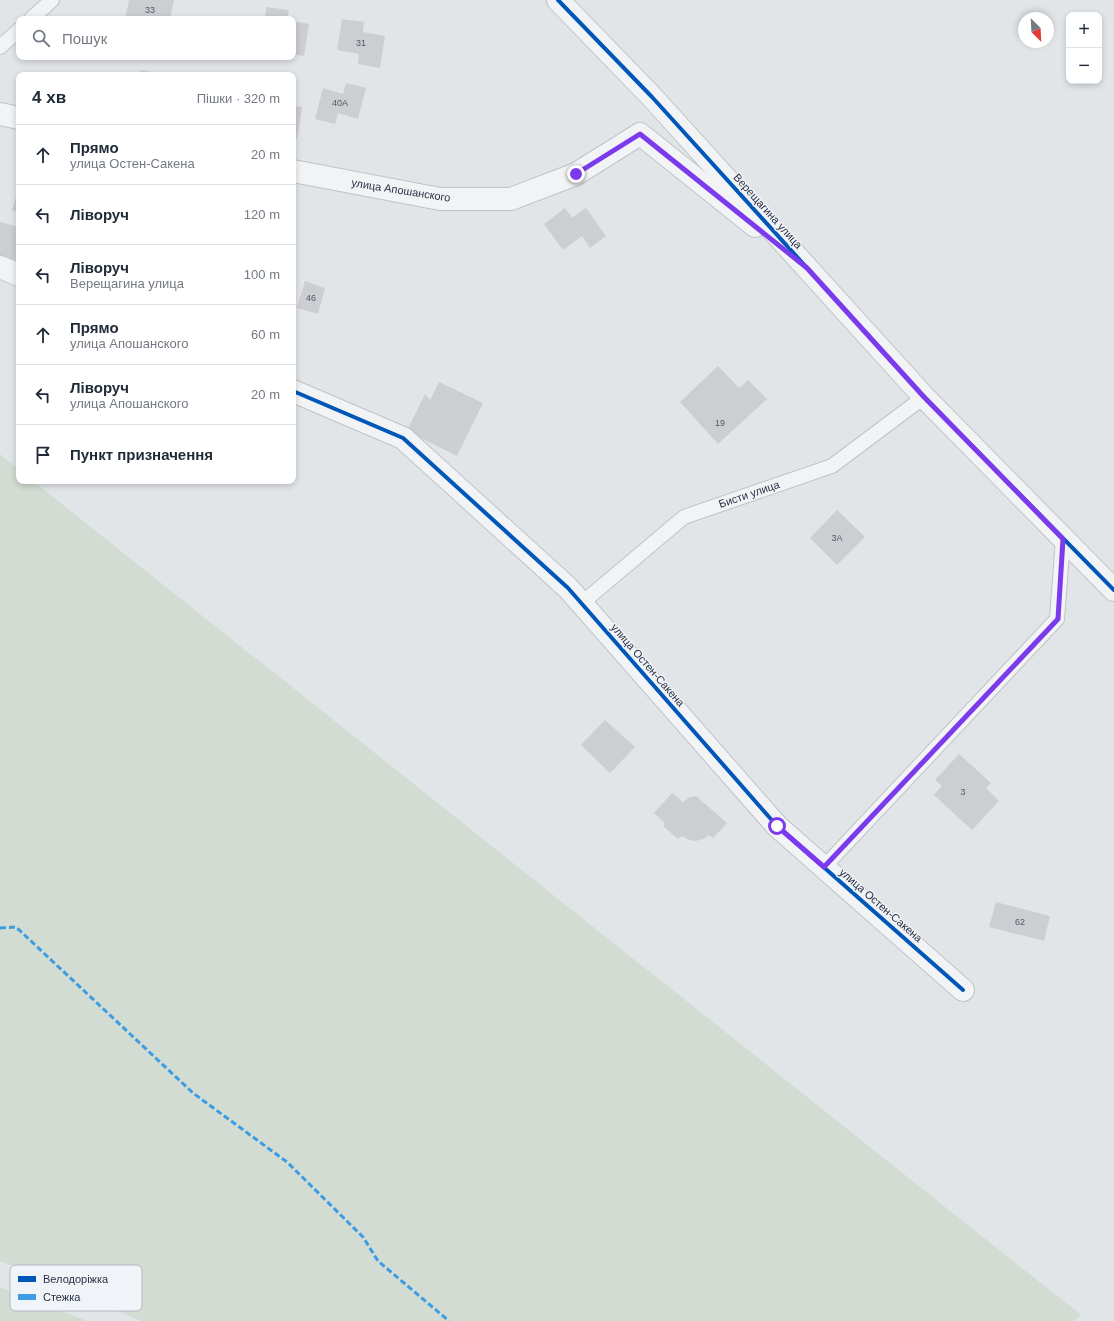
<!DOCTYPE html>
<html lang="uk">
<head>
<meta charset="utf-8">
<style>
	body { margin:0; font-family:Arial,sans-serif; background:#f6f6f7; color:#1f2937 }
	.controls { position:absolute; right:12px; top:12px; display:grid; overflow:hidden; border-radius:8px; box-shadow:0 2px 6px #0003 }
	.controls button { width:36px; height:36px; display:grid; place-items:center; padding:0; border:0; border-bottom:1px solid #e0e1e3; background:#fff; color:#1f2937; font:20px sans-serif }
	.compass { position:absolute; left:1018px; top:12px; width:36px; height:36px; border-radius:50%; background:#fff; box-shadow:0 2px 6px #0003; rotate:156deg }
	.stop { position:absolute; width:12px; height:12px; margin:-9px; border:3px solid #7c3aed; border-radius:50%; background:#fff }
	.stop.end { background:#7c3aed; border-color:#fff; box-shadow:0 1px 4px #0008 }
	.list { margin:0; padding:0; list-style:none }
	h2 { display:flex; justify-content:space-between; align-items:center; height:52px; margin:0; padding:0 16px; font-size:17px }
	h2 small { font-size:13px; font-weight:400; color:#747a83 }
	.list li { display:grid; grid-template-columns:26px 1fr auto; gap:12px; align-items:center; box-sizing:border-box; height:60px; padding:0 16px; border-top:1px solid #e0e1e3 }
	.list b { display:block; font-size:15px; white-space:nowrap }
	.list p { margin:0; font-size:13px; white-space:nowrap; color:#747a83 }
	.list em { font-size:13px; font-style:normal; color:#747a83 }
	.icon { flex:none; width:22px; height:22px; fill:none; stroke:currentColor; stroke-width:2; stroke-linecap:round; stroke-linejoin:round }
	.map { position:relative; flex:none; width:1114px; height:1321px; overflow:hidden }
	.search { position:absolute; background:#fff; box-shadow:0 2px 6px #0003; left:16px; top:16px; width:280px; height:44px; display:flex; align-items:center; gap:10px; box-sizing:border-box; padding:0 14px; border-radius:8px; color:#747a83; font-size:15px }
	.panel { position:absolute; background:#fff; box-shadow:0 2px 6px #0003; left:16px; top:72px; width:280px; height:412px; border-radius:8px }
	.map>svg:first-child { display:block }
	.green { fill:#d2dcd3 }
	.building { fill:#ccced2 }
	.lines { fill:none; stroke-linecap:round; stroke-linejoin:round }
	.lane-casing { stroke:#c0c3c6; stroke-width:16 }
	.street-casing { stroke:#c0c3c6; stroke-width:24 }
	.lane { stroke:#f2f3f4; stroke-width:14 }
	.street { stroke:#f2f3f4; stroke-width:22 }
	.quiet { stroke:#3d9de3; stroke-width:3; stroke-dasharray:6 3; stroke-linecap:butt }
	.cycleway-casing { stroke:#f0f3f7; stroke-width:6 }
	.cycleway { stroke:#0057b8; stroke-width:4 }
	.route { stroke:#7c3aed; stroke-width:5 }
	.labels { text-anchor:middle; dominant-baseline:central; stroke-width:3; stroke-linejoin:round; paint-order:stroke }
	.number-label { font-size:9px; fill:#525867 }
	.street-label { font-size:11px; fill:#283042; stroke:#f0f3f7 }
	.key { fill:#f0f3f7; stroke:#b4b8c1; stroke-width:1 }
	.key-label { font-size:11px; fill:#283042 }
</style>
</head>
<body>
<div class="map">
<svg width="1114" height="1321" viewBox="0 0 1114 1321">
	<rect width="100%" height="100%" fill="#e2e5e8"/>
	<g class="green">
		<polygon points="0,454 19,470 19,481 33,481 1081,1315 1074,1321 141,1321 0,1261"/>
		<polygon points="0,1287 87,1321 0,1321"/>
	</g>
	<g class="building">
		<polygon points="129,0 174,0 170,19 125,19"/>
		<polygon points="266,7 289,10 287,19 265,19"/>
		<polygon points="342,19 364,22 363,32 385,36 380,68 358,64 359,54 337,50"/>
		<polygon points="293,21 309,24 304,56 293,54"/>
		<polygon points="140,70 165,74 165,75 139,75"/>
		<polygon points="346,83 366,88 358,119 338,113 335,124 315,119 323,88 343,94"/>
		<polygon points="293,106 302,107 297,139 293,138"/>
		<polygon points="19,187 19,212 12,210"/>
		<polygon points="565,208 572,218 586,208 606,236 590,248 582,236 563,250 544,224"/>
		<polygon points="0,222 19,227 19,261 0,256"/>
		<polygon points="305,281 325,288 318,314 297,308"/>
		<polygon points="718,366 739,388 748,380 767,399 718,444 680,402"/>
		<polygon points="439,382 483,403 457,456 407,431 425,394 430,400"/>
		<polygon points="837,510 865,537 837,565 810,538"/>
		<polygon points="605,720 635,747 610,773 581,745"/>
		<polygon points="959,754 991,783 986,788 999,801 972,830 934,795 942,786 935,780"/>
		<polygon points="672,793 683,802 690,797 696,796 727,823 713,838 709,835 705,838 696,841 689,840 682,836 678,839 663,826 665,823 654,813"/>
		<polygon points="996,902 1050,916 1044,941 989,927"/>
	</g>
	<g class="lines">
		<defs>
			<g id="lane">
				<polyline points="31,19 52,0"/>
				<polyline points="0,47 19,30"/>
				<polyline points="582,603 684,517 832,466 924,397"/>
				<polyline points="824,867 1057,619 1063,539"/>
			</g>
			<g id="street">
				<polyline points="558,0 652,97 924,397 1114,590"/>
				<polyline points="0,114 19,118"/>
				<polyline points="293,171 440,199 511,199 576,174 640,134 755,226"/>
				<polyline points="0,267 19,275"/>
				<polyline points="293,391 403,438 568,588 777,826 963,990"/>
			</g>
		</defs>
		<use href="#lane" class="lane-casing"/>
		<use href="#street" class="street-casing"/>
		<use href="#lane" class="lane"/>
		<use href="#street" class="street"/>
		<polyline class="quiet" points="0,928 16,927 193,1093 287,1162 363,1237 378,1261 449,1321"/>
		<defs>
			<g id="cycleway">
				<polyline points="558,0 652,97 924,397 1114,590"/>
				<polyline points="293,391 403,438 568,588 777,826 963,990"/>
			</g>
		</defs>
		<use href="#cycleway" class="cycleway-casing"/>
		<use href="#cycleway" class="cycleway"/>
	</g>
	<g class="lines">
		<polyline class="route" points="576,174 640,134 807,268 924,397 1063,539 1058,619 824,867 777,826"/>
	</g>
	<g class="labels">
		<g class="number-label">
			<text x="150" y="10">33</text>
			<text x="361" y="43">31</text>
			<text x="340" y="103">40А</text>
			<text x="311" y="298">46</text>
			<text x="720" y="423">19</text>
			<text x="837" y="538">3А</text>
			<text x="963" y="792">3</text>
			<text x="1020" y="922">62</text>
		</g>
		<g class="street-label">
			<text transform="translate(401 190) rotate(9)">улица Апошанского</text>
			<text transform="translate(768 211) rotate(48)">Верещагина улица</text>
			<text transform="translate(749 494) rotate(-19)">Бисти улица</text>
			<text transform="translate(648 665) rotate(49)">улица Остен-Сакена</text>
			<text transform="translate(881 905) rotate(41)">улица Остен-Сакена</text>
		</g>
	</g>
	<rect x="10" y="1265" width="132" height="46" rx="6" class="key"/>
	<rect x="18" y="1276" width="18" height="6" fill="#0057b8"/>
	<rect x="18" y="1294" width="18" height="6" fill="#3d9de3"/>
	<g class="key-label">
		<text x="43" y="1283">Велодоріжка</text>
		<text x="43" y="1301">Стежка</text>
	</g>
</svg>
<div class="controls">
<button>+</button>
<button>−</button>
</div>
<svg class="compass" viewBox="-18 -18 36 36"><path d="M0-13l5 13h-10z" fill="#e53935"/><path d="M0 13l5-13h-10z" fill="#747a83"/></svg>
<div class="stop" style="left:777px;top:826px"></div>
<div class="stop end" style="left:576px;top:174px"></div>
<div class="search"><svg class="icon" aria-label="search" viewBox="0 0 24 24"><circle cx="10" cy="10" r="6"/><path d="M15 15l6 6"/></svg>Пошук</div>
<section class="panel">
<h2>4 хв<small>Пішки · 320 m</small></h2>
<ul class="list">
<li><svg class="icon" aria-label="ahead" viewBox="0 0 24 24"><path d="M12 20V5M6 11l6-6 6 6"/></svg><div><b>Прямо</b><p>улица Остен-Сакена</p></div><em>20 m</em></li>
<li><svg class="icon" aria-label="left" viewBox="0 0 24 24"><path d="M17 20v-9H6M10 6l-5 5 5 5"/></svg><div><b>Ліворуч</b></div><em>120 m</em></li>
<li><svg class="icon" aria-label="left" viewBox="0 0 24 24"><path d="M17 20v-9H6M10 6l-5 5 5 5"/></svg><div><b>Ліворуч</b><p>Верещагина улица</p></div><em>100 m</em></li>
<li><svg class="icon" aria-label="ahead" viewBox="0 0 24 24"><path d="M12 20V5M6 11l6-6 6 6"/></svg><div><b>Прямо</b><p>улица Апошанского</p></div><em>60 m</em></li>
<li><svg class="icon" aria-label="left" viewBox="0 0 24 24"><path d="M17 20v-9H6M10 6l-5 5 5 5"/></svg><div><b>Ліворуч</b><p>улица Апошанского</p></div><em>20 m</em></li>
<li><svg class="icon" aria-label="arrive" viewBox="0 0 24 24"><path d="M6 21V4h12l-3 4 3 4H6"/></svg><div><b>Пункт призначення</b></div></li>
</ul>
</section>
</div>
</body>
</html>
